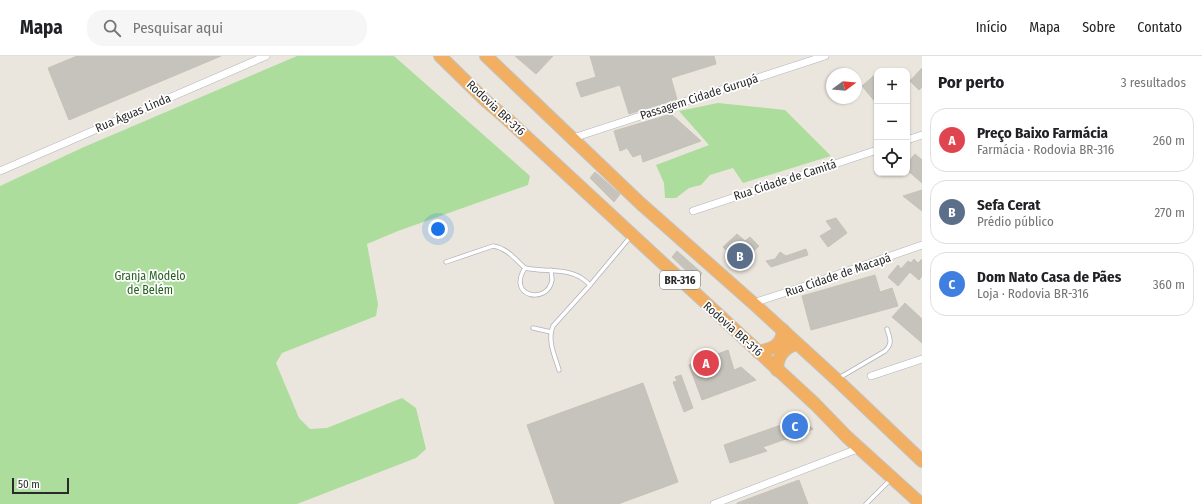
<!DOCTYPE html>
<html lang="pt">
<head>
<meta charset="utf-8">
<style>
	body { margin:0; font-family:"Fira Sans Condensed",sans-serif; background:#f6f6f6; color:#202124 }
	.controls { position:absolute; right:12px; top:12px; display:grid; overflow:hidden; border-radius:8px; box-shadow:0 1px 3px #0004 }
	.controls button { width:36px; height:36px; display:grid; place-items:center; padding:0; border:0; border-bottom:1px solid #e0e0e0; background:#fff; color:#202124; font:20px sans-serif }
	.compass { position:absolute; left:826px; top:12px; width:36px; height:36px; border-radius:50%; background:#fff; box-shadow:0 1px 3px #0004; rotate:74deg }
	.scale { position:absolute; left:12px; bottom:10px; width:57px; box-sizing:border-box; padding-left:4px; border:2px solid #2a2a2a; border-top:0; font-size:11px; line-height:14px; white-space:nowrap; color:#2a2a2a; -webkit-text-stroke:3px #fff; paint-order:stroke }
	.you { position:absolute; left:438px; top:173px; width:14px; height:14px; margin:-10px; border:3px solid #fff; border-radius:50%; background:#1a73e8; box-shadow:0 0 0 6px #1a73e833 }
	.badge { display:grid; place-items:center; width:26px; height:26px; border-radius:50%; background:#4955ec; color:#fff; font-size:13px; font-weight:700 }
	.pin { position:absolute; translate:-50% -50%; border:2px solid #fff; box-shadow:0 1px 4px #0006 }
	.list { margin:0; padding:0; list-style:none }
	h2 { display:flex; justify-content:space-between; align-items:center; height:52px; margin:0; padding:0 16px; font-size:17px }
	h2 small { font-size:13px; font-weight:400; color:#757577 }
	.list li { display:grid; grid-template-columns:26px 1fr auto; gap:12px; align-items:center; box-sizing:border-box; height:64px; margin:0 8px 8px; padding:0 8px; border:1px solid #e0e0e0; border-radius:16px }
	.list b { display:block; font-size:15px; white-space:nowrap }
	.list p { margin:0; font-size:13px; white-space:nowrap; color:#757577 }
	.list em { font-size:13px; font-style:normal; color:#757577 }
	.icon { flex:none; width:22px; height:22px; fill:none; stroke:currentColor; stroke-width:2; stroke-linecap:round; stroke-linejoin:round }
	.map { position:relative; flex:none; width:922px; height:448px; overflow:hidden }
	header { display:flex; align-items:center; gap:24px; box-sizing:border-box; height:56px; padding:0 20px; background:#fff; border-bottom:1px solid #e0e0e0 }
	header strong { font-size:19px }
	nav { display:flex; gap:22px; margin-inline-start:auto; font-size:14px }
	.search { width:280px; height:36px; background:#f6f6f6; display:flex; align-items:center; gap:10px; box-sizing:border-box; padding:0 14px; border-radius:16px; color:#757577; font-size:15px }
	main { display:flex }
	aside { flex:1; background:#fff }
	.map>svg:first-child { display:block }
	.green { fill:#acdd9d }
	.building { fill:#c6c3bc; stroke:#c6c2b7 }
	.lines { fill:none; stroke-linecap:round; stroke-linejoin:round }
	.lane-casing { stroke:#b0b1bc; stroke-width:5 }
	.street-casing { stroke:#b0b1bc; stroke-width:8 }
	.highway-casing { stroke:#c3c3c3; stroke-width:14 }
	.lane { stroke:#fff; stroke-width:3.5 }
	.street { stroke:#fff; stroke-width:7 }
	.highway { stroke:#f2af61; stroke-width:12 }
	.labels { text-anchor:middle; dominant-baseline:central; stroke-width:3.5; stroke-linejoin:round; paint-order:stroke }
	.shield { fill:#fff; stroke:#6a6a6a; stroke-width:1 }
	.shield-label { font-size:11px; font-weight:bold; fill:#2a2a2a }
	.street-label { font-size:12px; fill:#2a2a2a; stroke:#fff }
	.park-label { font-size:12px; fill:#26611f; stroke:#fff }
</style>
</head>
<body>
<header>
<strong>Mapa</strong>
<div class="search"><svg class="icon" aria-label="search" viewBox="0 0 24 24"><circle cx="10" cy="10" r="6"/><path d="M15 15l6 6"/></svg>Pesquisar aqui</div>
<nav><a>Início</a><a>Mapa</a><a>Sobre</a><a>Contato</a></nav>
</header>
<main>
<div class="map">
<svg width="922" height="448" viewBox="0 0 922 448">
	<rect width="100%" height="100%" fill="#ebe6dd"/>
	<g class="green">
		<polygon points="297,0 394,0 530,120 528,129 398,175 367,188 378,248 376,260 282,297 276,307 299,362 310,373 327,372 402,342 416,352 426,393 416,402 297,448 0,448 0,130 84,91"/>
		<polygon points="718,47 785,54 831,100 743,127 733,112 710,119 701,129 689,132 676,142 665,142 664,127 656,109 709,89 679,55"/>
	</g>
	<g class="building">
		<polygon points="77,0 221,0 69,64 48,12"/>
		<polygon points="515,0 553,0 536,18"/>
		<polygon points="590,0 714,0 716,8 671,22 677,43 629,58 620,29 581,41 576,27 596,21"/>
		<polygon points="922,12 922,31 919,34 910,25"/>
		<polygon points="877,17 877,29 875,31 877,34 877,48 862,30"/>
		<polygon points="671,58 701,85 643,106 641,98 633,101 627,92 620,95 614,75"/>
		<polygon points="915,98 922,104 922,127 907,114 907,107"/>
		<polygon points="595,116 620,138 614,146 590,122"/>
		<polygon points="922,134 922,155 903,140"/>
		<polygon points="836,162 847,177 828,191 820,180 832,173 826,165"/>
		<polygon points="737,178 745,185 750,181 759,190 739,209 723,191"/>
		<polygon points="806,193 808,199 771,211 766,205 775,203 780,196 786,200"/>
		<polygon points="677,195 702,217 696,224 672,201"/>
		<polygon points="914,203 918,207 922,203 922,220 919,224 910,216 898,230 888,221 898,209 901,213 908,205 911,207"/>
		<polygon points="875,219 880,236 892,232 898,250 811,274 802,240"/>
		<polygon points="905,247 922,263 922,287 892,261"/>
		<polygon points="728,294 734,314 741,311 756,324 702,344 689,309"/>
		<polygon points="681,319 693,352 684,356 673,326 677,325 675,321"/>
		<polygon points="643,327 678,426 618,448 555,448 527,369"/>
		<polygon points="799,361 813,373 786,384 786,383 763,391 767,395 730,407 724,389 781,369 780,367"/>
		<polygon points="799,424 808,448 737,448 737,447"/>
	</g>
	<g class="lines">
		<defs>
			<g id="lane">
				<path d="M 446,206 L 493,190 C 507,192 515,203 525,212"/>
				<path d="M 551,214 C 551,217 552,221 552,224 C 548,249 506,241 525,212 C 542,216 564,212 580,221 C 583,223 587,226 590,229 L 553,270 C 547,285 555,300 559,314"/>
				<polyline points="590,229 631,180"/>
				<polyline points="533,272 551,276"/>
				<path d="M 839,322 L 885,295 C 893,287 890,283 887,273"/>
				<polyline points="866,448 890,424"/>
			</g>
			<g id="street">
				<polyline points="573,82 825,0"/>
				<polyline points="907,84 922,79"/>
				<polyline points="0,115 266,0"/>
				<polyline points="693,155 877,94"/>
				<polyline points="753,247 790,235 922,189"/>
				<polyline points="871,320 922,303"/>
				<polyline points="714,448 860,392"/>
			</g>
			<g id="highway">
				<polyline points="440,0 486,45 507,63 815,348 847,381 921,448"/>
				<polyline points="486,0 640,147 753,247 836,323 922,405"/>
				<path d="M 758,296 C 772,293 782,290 783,274"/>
				<path d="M 777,314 C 777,300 785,291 797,288"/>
			</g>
		</defs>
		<use href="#lane" class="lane-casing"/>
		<use href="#street" class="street-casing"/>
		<use href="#highway" class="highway-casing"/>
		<use href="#lane" class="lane"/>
		<use href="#street" class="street"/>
		<use href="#highway" class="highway"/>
	</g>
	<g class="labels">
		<rect class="shield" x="660" y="215" width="40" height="18" rx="3"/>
		<g class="shield-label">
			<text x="680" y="224">BR-316</text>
		</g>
		<g class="street-label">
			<text transform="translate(699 41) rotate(-18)">Passagem Cidade Gurupá</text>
			<text transform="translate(496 52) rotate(43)">Rodovia BR-316</text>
			<text transform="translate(133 57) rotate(-23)">Rua Águas Linda</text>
			<text transform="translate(785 124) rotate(-18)">Rua Cidade de Camitá</text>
			<text transform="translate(838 219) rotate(-19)">Rua Cidade de Macapá</text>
			<text transform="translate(733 273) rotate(42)">Rodovia BR-316</text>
		</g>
		<g class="park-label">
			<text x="150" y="220">Granja Modelo<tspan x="150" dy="14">de Belém</tspan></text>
		</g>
	</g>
</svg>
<div class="controls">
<button>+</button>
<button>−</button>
<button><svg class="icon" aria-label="locate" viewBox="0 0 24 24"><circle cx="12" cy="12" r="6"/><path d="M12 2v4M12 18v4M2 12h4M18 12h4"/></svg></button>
</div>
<svg class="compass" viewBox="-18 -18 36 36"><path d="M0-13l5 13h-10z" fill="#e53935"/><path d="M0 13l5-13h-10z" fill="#757577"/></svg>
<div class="scale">50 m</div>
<div class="you"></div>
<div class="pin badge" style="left:706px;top:307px;background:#e0444e">A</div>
<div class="pin badge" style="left:740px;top:200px;background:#5c6f8a">B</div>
<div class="pin badge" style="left:795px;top:370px;background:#3f7fe0">C</div>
</div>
<aside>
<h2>Por perto<small>3 resultados</small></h2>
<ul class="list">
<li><span class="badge" style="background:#e0444e">A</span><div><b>Preço Baixo Farmácia</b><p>Farmácia · Rodovia BR-316</p></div><em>260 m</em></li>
<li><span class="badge" style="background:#5c6f8a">B</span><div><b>Sefa Cerat</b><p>Prédio público</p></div><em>270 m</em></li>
<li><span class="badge" style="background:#3f7fe0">C</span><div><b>Dom Nato Casa de Pães</b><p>Loja · Rodovia BR-316</p></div><em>360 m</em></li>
</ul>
</aside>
</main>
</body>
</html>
